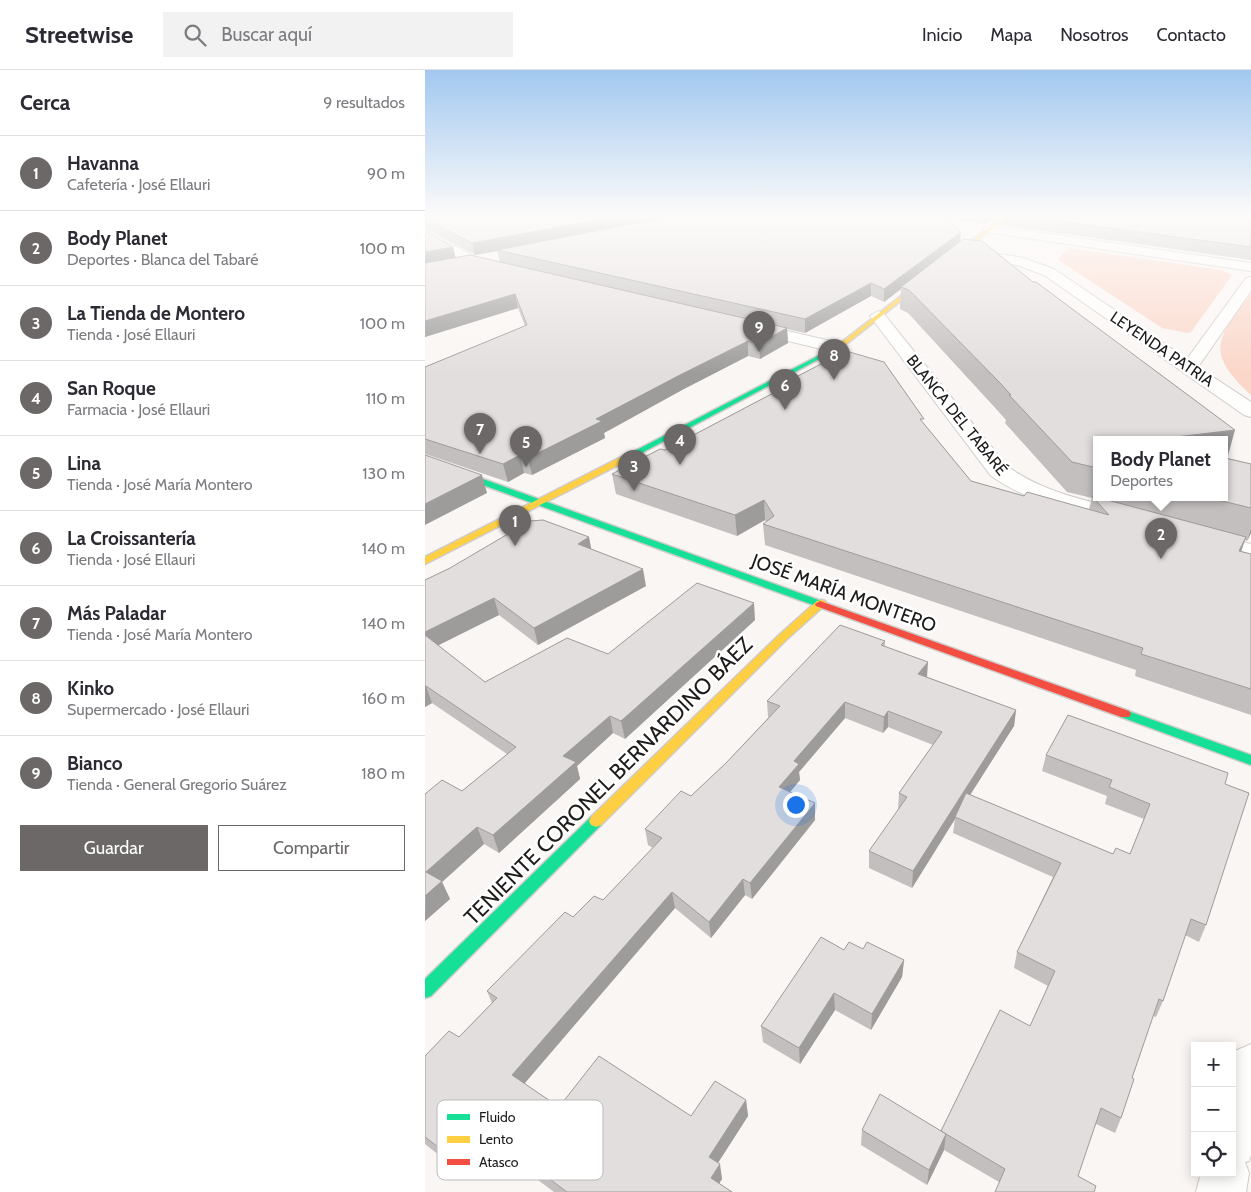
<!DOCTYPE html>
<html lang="es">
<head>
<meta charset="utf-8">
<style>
	body { margin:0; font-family:Cabin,sans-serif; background:#f2f2f3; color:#2b2b33 }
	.controls { position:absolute; right:15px; bottom:15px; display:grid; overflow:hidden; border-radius:0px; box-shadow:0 2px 12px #0003 }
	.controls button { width:45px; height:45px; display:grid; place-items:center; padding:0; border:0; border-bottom:1px solid #e1e1e2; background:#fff; color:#2b2b33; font:25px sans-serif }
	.you { position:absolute; left:370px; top:734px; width:18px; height:18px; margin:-12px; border:4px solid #fff; border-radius:50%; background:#1a73e8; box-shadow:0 0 0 8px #1a73e833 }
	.badge { display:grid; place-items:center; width:32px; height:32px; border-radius:50%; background:#6b6867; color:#fff; font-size:16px; font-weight:700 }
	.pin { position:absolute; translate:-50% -41px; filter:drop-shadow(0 1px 2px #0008) }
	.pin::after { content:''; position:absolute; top:26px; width:18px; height:15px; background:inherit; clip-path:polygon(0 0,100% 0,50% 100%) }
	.popup { position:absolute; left:668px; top:366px; width:135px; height:65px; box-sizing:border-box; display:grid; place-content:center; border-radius:0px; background:#fff; filter:drop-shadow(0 1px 4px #0005); font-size:16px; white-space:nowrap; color:#7c7c81 }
	.popup b { font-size:19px; color:#2b2b33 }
	.popup::after { content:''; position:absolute; left:50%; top:100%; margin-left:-10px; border:10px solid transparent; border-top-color:#fff }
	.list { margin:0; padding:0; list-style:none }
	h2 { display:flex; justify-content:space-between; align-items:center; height:65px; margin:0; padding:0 20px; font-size:21px }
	h2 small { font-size:16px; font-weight:400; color:#7c7c81 }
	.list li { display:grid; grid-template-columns:32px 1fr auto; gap:15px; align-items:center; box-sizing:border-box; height:75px; padding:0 20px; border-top:1px solid #e1e1e2 }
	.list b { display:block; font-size:19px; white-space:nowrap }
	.list p { margin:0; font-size:16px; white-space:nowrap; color:#7c7c81 }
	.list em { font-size:16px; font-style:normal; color:#7c7c81 }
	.actions { display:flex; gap:10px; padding:15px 20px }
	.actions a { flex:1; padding:11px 0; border:1px solid #6b6867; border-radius:0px; text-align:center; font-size:18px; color:#6b6867 }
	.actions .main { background:#6b6867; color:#fff }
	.icon { flex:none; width:28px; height:28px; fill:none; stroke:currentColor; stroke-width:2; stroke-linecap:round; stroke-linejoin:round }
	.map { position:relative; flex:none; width:826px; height:1122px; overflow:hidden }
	header { display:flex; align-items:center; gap:30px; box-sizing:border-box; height:70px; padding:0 25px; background:#fff; border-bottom:1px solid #e1e1e2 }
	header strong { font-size:24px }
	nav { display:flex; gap:28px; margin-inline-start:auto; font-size:18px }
	.search { width:350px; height:45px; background:#f2f2f3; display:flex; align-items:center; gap:12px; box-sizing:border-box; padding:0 18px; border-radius:0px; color:#7c7c81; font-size:19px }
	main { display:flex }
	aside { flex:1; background:#fff }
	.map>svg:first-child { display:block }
	.green { fill:#fbd7c9 }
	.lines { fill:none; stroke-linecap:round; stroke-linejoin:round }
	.street-casing { stroke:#cfccca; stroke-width:2 }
	.fast-casing { stroke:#cfccca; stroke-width:3 }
	.slow-casing { stroke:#cfccca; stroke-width:3 }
	.jam-casing { stroke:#cfccca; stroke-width:3 }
	.street { fill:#fefefd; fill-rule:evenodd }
	.fast { fill:#16e098; fill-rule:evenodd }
	.slow { fill:#ffcf43; fill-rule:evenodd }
	.jam { fill:#f24e42; fill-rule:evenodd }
	.wall { fill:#c2bfbe; fill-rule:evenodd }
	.shaded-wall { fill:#9e9b9b }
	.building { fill:#e2dedd; stroke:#9e9b9b }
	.labels { text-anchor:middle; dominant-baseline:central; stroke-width:5; stroke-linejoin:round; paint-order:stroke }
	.far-street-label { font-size:16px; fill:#1e1c1b; stroke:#fff }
	.street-label { font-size:19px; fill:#1e1c1b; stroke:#fff }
	.near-street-label { font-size:22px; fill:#1e1c1b; stroke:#fff }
	.key { fill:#fff; stroke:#bcbbbb; stroke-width:1 }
	.key-label { font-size:14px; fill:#1e1c1b }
</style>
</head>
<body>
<header>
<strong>Streetwise</strong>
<div class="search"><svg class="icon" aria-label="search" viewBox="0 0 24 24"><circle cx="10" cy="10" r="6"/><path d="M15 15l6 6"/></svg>Buscar aquí</div>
<nav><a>Inicio</a><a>Mapa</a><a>Nosotros</a><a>Contacto</a></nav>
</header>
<main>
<aside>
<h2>Cerca<small>9 resultados</small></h2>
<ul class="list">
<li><span class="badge">1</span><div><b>Havanna</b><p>Cafetería · José Ellauri</p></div><em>90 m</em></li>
<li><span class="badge">2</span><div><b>Body Planet</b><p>Deportes · Blanca del Tabaré</p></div><em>100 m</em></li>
<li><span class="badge">3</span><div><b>La Tienda de Montero</b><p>Tienda · José Ellauri</p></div><em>100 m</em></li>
<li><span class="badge">4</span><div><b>San Roque</b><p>Farmacia · José Ellauri</p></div><em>110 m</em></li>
<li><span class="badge">5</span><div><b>Lina</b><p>Tienda · José María Montero</p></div><em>130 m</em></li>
<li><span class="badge">6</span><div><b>La Croissantería</b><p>Tienda · José Ellauri</p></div><em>140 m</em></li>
<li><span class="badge">7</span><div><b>Más Paladar</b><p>Tienda · José María Montero</p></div><em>140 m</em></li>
<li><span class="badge">8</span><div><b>Kinko</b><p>Supermercado · José Ellauri</p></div><em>160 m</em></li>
<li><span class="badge">9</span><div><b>Bianco</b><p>Tienda · General Gregorio Suárez</p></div><em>180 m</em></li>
</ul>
<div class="actions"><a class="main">Guardar</a><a>Compartir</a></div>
</aside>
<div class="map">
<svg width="826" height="1122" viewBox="0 0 826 1122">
	<rect width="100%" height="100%" fill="#faf6f4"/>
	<g class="green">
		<polygon points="644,178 796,200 807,205 766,262 763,263 737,258 635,191 633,189"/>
		<path d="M 826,224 L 826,325 C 780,282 791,269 826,224 Z"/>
	</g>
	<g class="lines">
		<defs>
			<g id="street">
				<polygon points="564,155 826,193 826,201 560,162 558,159"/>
				<polygon points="0,160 54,189 79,195 81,198 74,202 44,195 0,169"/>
				<polygon points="543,180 595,187 629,199 762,289 821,208 826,207 826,221 773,297 826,332 826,347 819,345 619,205 592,195 538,187 536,184 538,181"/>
				<path d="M 453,241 L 458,243 L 582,396 C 620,424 666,431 710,443 L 714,448 L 710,453 L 702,455 C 655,443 606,434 566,406 L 445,246 Z"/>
				<polygon points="327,253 419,274 421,278 419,282 413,283 321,261 319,258 321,255"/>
				<polygon points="782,463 826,474 826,489 774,475 770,470 774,465"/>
				<polygon points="826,974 826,1085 824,1091 820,1092 824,1103 821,1122 771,1122 776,1103 807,1103 807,988 810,981"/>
			</g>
			<g id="fast">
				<polygon points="412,276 417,277 207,388 204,389 200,386"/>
				<polygon points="0,388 399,532 400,534 399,536 391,536 0,394"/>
				<polygon points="700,640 826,685 826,695 696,647 694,644 696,641"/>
				<polygon points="171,745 176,747 178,751 176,755 6,926 0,928 0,909 166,747"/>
			</g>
			<g id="slow">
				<polygon points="577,147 582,147 416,278 412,278 412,276"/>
				<polygon points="204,383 208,386 207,388 0,494 0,487"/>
				<polygon points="396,530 400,531 401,533 400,535 361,570 176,755 171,757 166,755 164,751 166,747 353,566 392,531"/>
			</g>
			<polygon id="jam" points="395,531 704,641 706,644 704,647 696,647 391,536 390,534"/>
		</defs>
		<use href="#street" class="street-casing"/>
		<use href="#fast" class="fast-casing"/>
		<use href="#slow" class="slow-casing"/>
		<use href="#jam" class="jam-casing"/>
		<use href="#street" class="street"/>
		<use href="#fast" class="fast"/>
		<use href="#slow" class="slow"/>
		<use href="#jam" class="jam"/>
	</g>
	<g class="wall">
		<path d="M 0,147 L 570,147 L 560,154 L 522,149 L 535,171 L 802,388 L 826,394 L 826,463 L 822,471 L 820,470 L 816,481 L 826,484 L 826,645 L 710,606 L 711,600 L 340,475 L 338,454 L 341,452 L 340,450 L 312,466 L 191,424 L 187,404 L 240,380 L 371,311 L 371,307 L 498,353 L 546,411 L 599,426 L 664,439 L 667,428 L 642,422 L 580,353 L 581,350 L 573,341 L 483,243 L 475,239 L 476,219 L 459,232 L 446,226 L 380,263 L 362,259 L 363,273 L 335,289 L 323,286 L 257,320 L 179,363 L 180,368 L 107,405 L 99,403 L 83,412 L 0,384 L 0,297 L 100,256 L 93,238 L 0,267 L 0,161 L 28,177 L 30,188 L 75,192 L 72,181 L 50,185 L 0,158 ZM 672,370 L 800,428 L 672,428 Z"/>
		<polygon points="580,147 826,147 826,190 579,155"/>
		<polygon points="164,467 166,479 221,516 113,575 74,545 13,575 60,612 330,550 200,669 188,663 152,696 155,709 74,783 59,774 17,812 25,829 0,851 0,724 37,721 82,684 7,633 0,637 0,510"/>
		<polygon points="460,571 460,577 502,607 591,640 589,656 545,725 688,784 705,784 719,749 680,734 682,726 617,701 621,685 800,714 781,855 774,872 760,865 738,931 731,947 728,946 707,1008 696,1048 690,1063 671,1054 574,1112 519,1080 502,1115 436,1075 437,1060 516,1061 605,956 623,916 589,898 592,882 628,807 528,763 530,749 487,818 444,798 444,781 474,740 473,739 474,723 508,675 463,657 458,663 420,648 374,702 375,710 365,722 390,733 390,750 327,829 320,825 286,868 250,838 99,1013 134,1037 266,1046 321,1030 323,1046 293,1093 297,1109 294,1113 307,1122 129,1122 61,1071 35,1102 0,1074 0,986 34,967 67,933 62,921 148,847 178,830 228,778 223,775 220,759 266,726 301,693 344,647 343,647 342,631"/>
		<polygon points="438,879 479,890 477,907 446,960 410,940 375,994 338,972 336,956 419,880"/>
	</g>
	<g class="shaded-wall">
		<polygon points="188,147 249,147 72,180 72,181 50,185 47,173"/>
		<polygon points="561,147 570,147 560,154"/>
		<polygon points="536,162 535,174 476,217 476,219 459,232 459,219"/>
		<polygon points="28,177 31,189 0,195 0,182"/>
		<polygon points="446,213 446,226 380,263 380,249"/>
		<polygon points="90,224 93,238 0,267 0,251"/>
		<polygon points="362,258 363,273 335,289 334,274"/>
		<polygon points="323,271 323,286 257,320 179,363 180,368 107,405 103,388 171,349 255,305"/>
		<polygon points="810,360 802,389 800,389 800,370 725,370"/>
		<polygon points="95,385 99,403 83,412 78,394"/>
		<polygon points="57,405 62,423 0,455 0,434"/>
		<polygon points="339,430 340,450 312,466 310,445"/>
		<polygon points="826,459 826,463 822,471"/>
		<polygon points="164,467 167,483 153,474"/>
		<polygon points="821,467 814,488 814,481"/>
		<polygon points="218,499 221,516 113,575 109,558"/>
		<polygon points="69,528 74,545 4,580 0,569 0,562"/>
		<polygon points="329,533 330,550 200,669 196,651"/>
		<polygon points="503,592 502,608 493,604"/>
		<polygon points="0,616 1,616 7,633 0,637"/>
		<polygon points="420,632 420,648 374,702 375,710 355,734 354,717 369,691"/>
		<polygon points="591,640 589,656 531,747 530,747 530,749 487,818 488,801"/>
		<polygon points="463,641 463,657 458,663 459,647"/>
		<polygon points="185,646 188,663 152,696 155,709 74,783 68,765 138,686"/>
		<polygon points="390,733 390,750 327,829 325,813"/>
		<polygon points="52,757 59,774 17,812 25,829 0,851 1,802"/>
		<polygon points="318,809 320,825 286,868 284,852"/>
		<polygon points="247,822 250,838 94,1020 87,1005"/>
		<polygon points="479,890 477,907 446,960 447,944"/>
		<polygon points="409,923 410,940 375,994 374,978"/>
		<polygon points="321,1030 323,1046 287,1102 284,1087"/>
		<polygon points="53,1056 61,1071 35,1102 26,1087"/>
		<polygon points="521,1064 519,1080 502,1115 504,1100"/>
		<polygon points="295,1094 297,1109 289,1122 286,1108"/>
	</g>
	<g class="building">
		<polygon points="0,147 188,147 47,173 0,149"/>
		<polygon points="243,147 519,147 536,162 459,219 446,213 380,249 72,180"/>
		<polygon points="602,147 826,147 826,177"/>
		<polygon points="0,161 28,177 0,182"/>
		<polygon points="538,169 557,171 608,212 611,212 810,360 725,370 672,370 672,398 647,392 584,325 586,325 576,314 484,220 476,217"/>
		<polygon points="45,185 362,258 334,274 323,271 255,305 171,349 177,351 103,388 95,385 78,394 0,369 0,297 102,255 90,224 0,251 0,193"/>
		<polygon points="421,281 459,292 499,349 495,349 546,411 599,426 602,422 684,445 667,426 672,427 672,428 675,428 821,467 814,481 826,484 826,619 716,584 718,578 338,454 349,446 339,430 310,445 187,404 235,379 240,380 375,309 371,307"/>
		<polygon points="0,385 57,405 0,434"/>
		<polygon points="800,388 826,394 826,438 785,428 800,428"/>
		<polygon points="118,450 164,467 153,474 218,499 109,558 69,528 0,562 0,510 25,498 105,451"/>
		<polygon points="272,513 329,533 196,651 185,646 138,686 151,692 68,765 52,757 1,802 17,811 0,826 0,724 17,710 37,721 91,677 1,616 0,616 0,565 60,612 142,568 183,584"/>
		<polygon points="415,555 460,571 456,575 503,592 493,604 591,640 488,801 444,781 482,727 474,723 517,662 463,641 459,647 420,632 369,691 374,694 354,717 390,733 325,813 318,809 284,852 247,822 87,1005 134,1037 174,986 266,1046 290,1011 321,1030 284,1087 295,1094 286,1108 307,1122 142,1122 53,1056 26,1087 0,1067 0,986 24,961 34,967 72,928 62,921 140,842 148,847 169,826 178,830 237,768 220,759 256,721 266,726 301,693 355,636 342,631"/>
		<polygon points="643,645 803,703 800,714 824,723 781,855 766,849 738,931 734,929 707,1008 709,1009 696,1048 676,1038 653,1106 671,1116 669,1122 570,1122 580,1099 516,1061 575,940 605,956 630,901 592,882 636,793 530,747 541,723 688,784 691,778 705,784 725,734 684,717 687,710 621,685"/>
		<polygon points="396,867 419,880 424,872 438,879 442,872 479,890 447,944 409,923 374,978 336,956"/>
		<polygon points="455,1024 521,1064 504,1100 437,1060"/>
	</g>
	<linearGradient id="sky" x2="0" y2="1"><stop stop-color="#a2c8f0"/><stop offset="0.48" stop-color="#fdfbfa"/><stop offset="1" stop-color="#fdfbfa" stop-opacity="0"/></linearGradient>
	<rect width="826" height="304" fill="url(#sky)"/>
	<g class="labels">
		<g class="far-street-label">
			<text transform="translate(737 279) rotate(34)">LEYENDA PATRIA</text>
			<text transform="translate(532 345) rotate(51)">BLANCA DEL TABARÉ</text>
		</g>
		<g class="street-label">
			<text transform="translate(419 523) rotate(20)">JOSÉ MARÍA MONTERO</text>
		</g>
		<g class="near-street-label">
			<text transform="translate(183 711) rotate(-45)">TENIENTE CORONEL BERNARDINO BÁEZ</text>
		</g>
	</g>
	<rect x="12" y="1030" width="166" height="80" rx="8" class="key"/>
	<rect x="22" y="1044" width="23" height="6" fill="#16e098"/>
	<rect x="22" y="1066" width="23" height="7" fill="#ffcf43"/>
	<rect x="22" y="1089" width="23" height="6" fill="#f24e42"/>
	<g class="key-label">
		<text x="54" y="1052">Fluido</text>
		<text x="54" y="1074">Lento</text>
		<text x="54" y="1097">Atasco</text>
	</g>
</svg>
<div class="controls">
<button>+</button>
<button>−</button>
<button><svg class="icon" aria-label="locate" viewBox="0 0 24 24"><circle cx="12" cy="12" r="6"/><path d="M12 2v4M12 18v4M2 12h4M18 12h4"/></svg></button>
</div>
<div class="you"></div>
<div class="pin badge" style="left:90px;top:476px">1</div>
<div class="pin badge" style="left:736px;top:489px">2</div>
<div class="popup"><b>Body Planet</b>Deportes</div>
<div class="pin badge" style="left:209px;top:421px">3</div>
<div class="pin badge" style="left:255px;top:395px">4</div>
<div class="pin badge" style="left:101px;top:397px">5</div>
<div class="pin badge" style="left:360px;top:340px">6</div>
<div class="pin badge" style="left:55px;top:384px">7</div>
<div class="pin badge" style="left:409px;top:310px">8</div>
<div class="pin badge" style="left:334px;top:282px">9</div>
</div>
</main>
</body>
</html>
